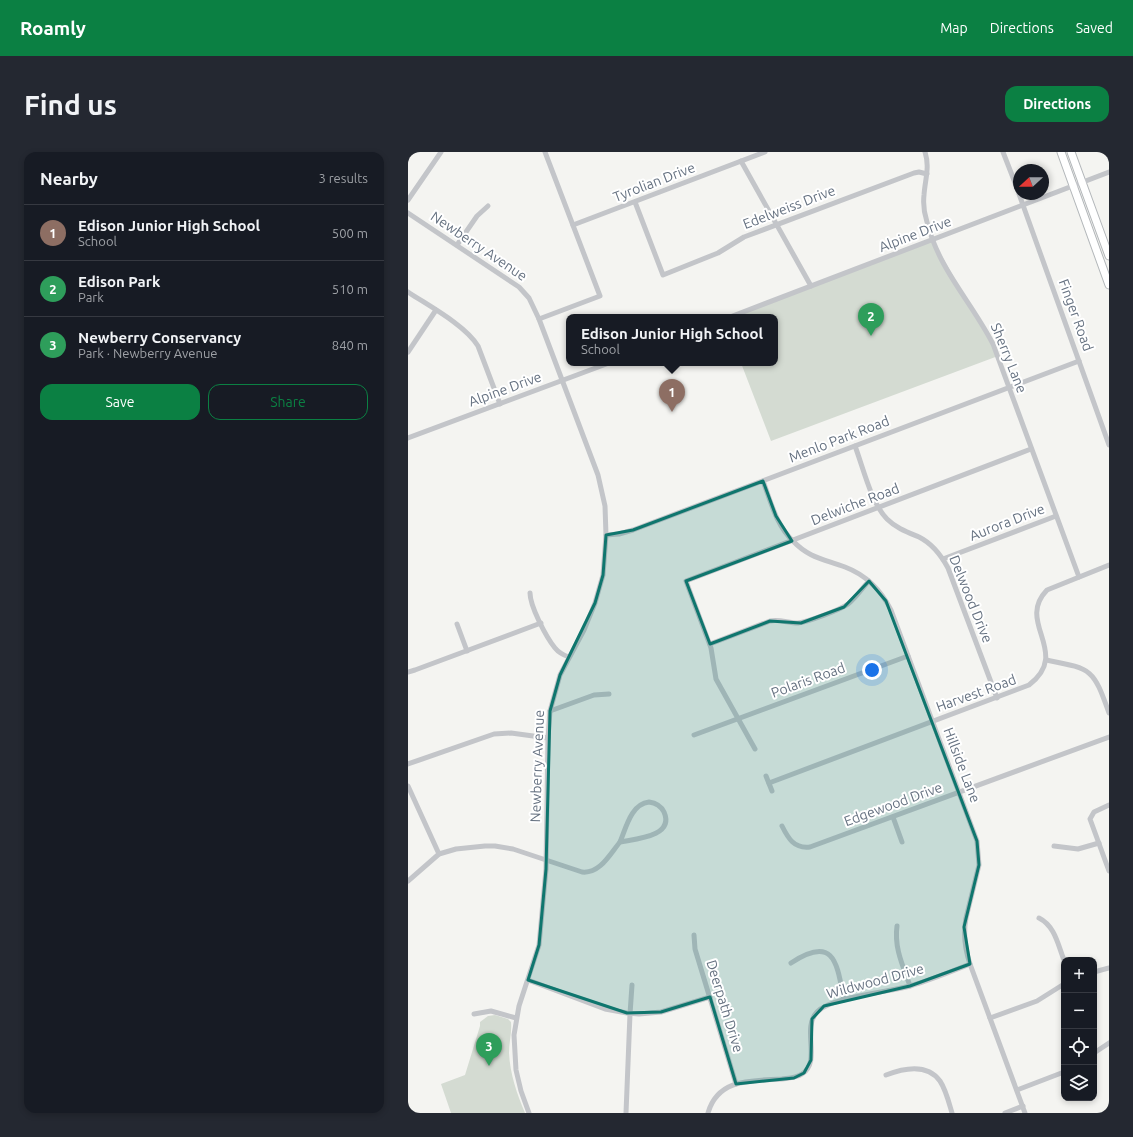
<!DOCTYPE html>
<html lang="en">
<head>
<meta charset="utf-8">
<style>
	body { margin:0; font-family:Ubuntu,sans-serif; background:#242831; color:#f1f3f6 }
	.controls { position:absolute; right:12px; bottom:12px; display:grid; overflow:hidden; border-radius:8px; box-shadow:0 2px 6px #0003 }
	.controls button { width:36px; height:36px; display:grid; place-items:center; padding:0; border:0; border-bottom:1px solid #363941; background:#171b24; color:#f1f3f6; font:20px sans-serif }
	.compass { position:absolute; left:605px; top:12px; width:36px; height:36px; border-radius:50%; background:#171b24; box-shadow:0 2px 6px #0003; rotate:249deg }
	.you { position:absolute; left:464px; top:518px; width:14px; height:14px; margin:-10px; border:3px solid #fff; border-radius:50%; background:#1a73e8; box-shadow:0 0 0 6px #1a73e833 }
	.badge { display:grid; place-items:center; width:26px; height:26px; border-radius:50%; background:#0b8043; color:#fff; font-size:13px; font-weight:700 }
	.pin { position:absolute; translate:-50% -33px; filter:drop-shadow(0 1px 2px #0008) }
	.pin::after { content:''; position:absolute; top:21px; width:14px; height:12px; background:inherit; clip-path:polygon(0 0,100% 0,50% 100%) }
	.popup { position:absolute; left:158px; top:162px; width:212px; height:52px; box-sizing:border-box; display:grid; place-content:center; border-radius:8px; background:#171b24; filter:drop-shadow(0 1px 3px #0005); font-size:13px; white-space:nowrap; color:#9ea1a6 }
	.popup b { font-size:15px; color:#f1f3f6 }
	.popup::after { content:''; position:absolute; left:50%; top:100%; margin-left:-8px; border:8px solid transparent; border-top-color:#171b24 }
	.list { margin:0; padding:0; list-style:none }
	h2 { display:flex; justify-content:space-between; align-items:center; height:52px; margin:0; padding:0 16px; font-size:17px }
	h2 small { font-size:13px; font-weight:400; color:#9ea1a6 }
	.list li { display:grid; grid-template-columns:26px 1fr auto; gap:12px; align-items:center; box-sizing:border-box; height:56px; padding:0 16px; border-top:1px solid #363941 }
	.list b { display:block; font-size:15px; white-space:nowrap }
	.list p { margin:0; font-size:13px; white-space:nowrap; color:#9ea1a6 }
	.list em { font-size:13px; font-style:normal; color:#9ea1a6 }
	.actions { display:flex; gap:8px; padding:12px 16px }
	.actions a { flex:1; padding:9px 0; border:1px solid #0b8043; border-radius:12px; text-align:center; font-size:14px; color:#0b8043 }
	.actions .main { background:#0b8043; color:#fff }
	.icon { flex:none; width:22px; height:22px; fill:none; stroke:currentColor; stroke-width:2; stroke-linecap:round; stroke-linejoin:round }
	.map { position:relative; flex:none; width:701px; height:961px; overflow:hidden; border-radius:12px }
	header { display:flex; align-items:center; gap:24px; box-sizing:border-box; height:56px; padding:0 20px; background:#0b8043; color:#fff }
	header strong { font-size:19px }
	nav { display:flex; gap:22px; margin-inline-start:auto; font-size:14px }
	.intro { display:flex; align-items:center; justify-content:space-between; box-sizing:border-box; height:96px; padding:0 24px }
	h1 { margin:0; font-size:28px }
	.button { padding:10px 18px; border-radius:12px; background:#0b8043; color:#fff; font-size:14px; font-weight:700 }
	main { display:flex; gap:24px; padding:0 24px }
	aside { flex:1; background:#171b24; border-radius:12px; box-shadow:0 2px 6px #0003 }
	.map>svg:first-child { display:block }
	.green { fill:#d4dbd2 }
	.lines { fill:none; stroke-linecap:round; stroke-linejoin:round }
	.major-casing { stroke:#b3b7ba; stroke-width:9 }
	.minor { stroke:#c3c5c9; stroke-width:5 }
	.major { stroke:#fff; stroke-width:7 }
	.marked { fill:#0f766e; fill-opacity:0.2; stroke:#0f766e; stroke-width:3; stroke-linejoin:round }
	.labels { text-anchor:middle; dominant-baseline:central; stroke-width:4; stroke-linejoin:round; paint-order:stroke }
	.street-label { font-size:14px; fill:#657180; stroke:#fff }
</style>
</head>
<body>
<header>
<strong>Roamly</strong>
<nav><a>Map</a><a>Directions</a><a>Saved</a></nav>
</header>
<div class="intro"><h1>Find us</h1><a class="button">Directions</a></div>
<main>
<aside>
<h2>Nearby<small>3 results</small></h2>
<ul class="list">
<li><span class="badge" style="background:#8d6e63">1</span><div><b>Edison Junior High School</b><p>School</p></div><em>500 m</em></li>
<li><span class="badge" style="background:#2e9e5b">2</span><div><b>Edison Park</b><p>Park</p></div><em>510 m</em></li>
<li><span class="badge" style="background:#2e9e5b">3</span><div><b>Newberry Conservancy</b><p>Park · Newberry Avenue</p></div><em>840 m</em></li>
</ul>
<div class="actions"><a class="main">Save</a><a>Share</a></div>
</aside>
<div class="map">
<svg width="701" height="961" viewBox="0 0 701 961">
	<rect width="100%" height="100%" fill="#f4f4f1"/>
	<g class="green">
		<polygon points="525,88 590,204 363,289 333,211 367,211 367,165 322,165"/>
		<path d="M 87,863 L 100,867 L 103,870 C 104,880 101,891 101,901 C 102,922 109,942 117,961 L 43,961 L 33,932 L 57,923 L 72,874 L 72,870 L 80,864 Z"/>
	</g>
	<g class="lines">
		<defs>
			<g id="major">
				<polyline points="653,0 701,133"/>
				<polyline points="663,0 701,104"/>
			</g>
		</defs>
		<use href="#major" class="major-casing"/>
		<g class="minor">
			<path d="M 517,0 C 522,15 517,28 516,43 C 515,52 516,61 519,70 C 531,118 563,149 585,192 L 671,425"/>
			<polyline points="595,0 611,41"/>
			<polyline points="333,9 403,134"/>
			<polyline points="611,42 701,293"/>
			<polyline points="0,48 33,0"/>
			<polyline points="227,50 255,123 310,101 336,85 506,21 511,20 519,22"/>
			<polyline points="0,61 111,135 121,146 131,167 190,323 197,354 198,383 195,423 187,451 176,478 152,523 142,559 140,586 138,717 131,793 111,854 106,883 108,918 113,939 121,961"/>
			<polyline points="165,73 357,0"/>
			<polyline points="49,93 69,64 80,54"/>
			<path d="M 0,140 C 21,154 57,173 70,194 L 92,252"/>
			<polyline points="322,165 701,20"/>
			<polyline points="131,167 192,144 137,0"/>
			<polyline points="0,200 28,158"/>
			<polyline points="0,286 201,211"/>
			<path d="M 447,294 C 455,315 463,351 479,367 C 488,376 499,380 511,385 C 525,392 533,403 540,416 L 589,546"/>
			<path d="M 355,329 C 363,350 368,373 385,389 C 401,406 416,407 437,415 C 458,423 473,438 483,458 L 569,689 L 571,713 L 558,766 C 555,782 557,797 562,812 L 617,961"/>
			<polyline points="198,383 211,382 225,378 671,209"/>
			<polyline points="535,407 648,364"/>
			<path d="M 122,441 C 122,454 138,485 147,496 C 151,501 155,503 161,505"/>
			<polyline points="49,472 59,499"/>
			<path d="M 302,492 L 362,469 C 372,467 380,471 390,471 C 399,470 432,458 440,452 C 448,446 454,436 461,429"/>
			<path d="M 638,508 C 684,517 685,516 701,561"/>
			<polyline points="0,520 7,518 133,471"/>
			<polyline points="142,559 186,543 201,542"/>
			<polyline points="286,583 500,504"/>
			<polyline points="347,597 308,527 303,496 278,429 623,297"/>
			<polyline points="0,612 86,582 103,581 140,586"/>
			<polyline points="358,624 364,639"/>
			<path d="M 361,631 L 621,533 C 664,500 607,471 639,438 L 701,413"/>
			<polyline points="0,634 31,702"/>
			<path d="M 241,650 C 248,651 253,654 256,660 C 267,685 226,687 212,690 C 218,676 223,652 241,650 Z"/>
			<polyline points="701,653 686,660 682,667 701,719"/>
			<polyline points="485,665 494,690"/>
			<path d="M 374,674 C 380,686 386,697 402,695 L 701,585"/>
			<polyline points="646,694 670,697 691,691"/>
			<path d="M 0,729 L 31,702 L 48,697 L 77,694 L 87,694 L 105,697 L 174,720 C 192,722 202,702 212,690"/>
			<path d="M 631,766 C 647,774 650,793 656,808"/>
			<path d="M 489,774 C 486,796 495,814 502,834"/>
			<polyline points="286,783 287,797 328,932"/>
			<path d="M 383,811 C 427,782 429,812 436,848"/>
			<polyline points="686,820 701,816"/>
			<polyline points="120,828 197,857 219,861 231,862 253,860 302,845"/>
			<polyline points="66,862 83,859 108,866"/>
			<polyline points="582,866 629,849 656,832"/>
			<polyline points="686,901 701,891"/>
			<path d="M 478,923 C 496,916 519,911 532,929 C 538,938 541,951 544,961"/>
			<polyline points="609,938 656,920"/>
			<polyline points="218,961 222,862 224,833"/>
			<path d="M 300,961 C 310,926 344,929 374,927 C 381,926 388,926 394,922 C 414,909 393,877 409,860 C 423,845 481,840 502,834 C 523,828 542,820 562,812"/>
			<polyline points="597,961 615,954"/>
		</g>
		<use href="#major" class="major"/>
	</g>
	<path class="marked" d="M 355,329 L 368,364 L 384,389 L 278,429 L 302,492 L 362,469 L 393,471 L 436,455 L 461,429 L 478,449 L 569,689 L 571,713 L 556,775 L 562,812 L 502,834 L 416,854 L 404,867 L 403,908 L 396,921 L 386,926 L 328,932 L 302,845 L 253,860 L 219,861 L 120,828 L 131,793 L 138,717 L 142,559 L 152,523 L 187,451 L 195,423 L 198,383 L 225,378 Z"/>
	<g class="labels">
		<g class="street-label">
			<text transform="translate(246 30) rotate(-21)">Tyrolian Drive</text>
			<text transform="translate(381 55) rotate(-21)">Edelweiss Drive</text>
			<text transform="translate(507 82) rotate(-21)">Alpine Drive</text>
			<text transform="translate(71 94) rotate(34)">Newberry Avenue</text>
			<text transform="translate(668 163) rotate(70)">Finger Road</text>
			<text transform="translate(601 206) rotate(68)">Sherry Lane</text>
			<text transform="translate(97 237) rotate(-20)">Alpine Drive</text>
			<text transform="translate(431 287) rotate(-21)">Menlo Park Road</text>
			<text transform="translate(447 352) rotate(-21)">Delwiche Road</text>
			<text transform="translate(599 370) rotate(-21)">Aurora Drive</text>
			<text transform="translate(563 447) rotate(68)">Delwood Drive</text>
			<text transform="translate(400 528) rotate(-20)">Polaris Road</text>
			<text transform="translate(568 541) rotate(-20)">Harvest Road</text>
			<text transform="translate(554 613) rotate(69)">Hillside Lane</text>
			<text transform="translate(129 614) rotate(-88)">Newberry Avenue</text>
			<text transform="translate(485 652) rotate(-20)">Edgewood Drive</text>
			<text transform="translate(467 829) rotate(-15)">Wildwood Drive</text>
			<text transform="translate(317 854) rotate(73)">Deerpath Drive</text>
		</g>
	</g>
</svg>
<div class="controls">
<button>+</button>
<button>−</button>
<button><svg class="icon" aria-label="locate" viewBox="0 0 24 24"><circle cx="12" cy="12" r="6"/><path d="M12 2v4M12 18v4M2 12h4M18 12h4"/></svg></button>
<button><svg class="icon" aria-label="layers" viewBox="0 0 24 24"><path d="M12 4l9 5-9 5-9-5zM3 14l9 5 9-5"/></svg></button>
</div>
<svg class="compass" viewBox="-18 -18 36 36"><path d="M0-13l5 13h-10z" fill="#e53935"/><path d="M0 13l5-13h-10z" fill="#9ea1a6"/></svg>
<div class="you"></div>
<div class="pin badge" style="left:264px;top:260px;background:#8d6e63">1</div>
<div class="popup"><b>Edison Junior High School</b>School</div>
<div class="pin badge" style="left:463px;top:184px;background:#2e9e5b">2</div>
<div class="pin badge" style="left:81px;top:914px;background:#2e9e5b">3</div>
</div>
</main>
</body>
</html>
